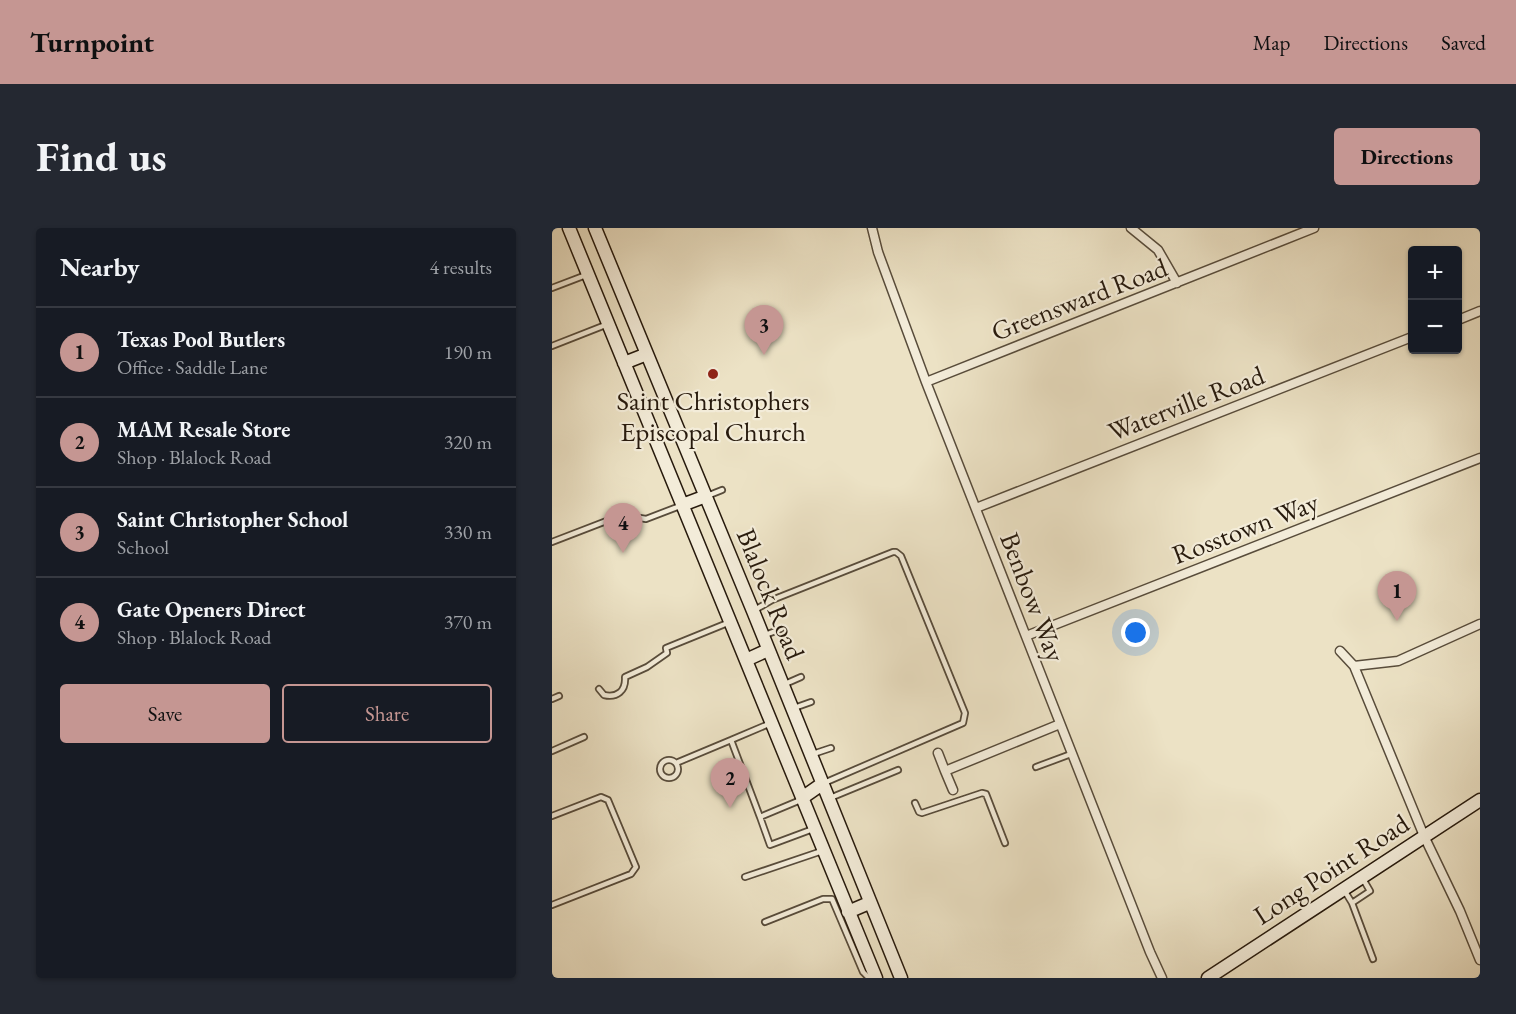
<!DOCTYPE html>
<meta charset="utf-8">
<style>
body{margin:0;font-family:"EB Garamond",serif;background:#242831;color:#f1f3f6}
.controls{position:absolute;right:18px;top:18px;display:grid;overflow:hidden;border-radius:6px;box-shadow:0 2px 4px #0004}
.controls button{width:54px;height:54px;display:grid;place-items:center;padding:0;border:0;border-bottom:2px solid #363941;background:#171b24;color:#f1f3f6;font:30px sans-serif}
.you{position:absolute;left:584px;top:405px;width:21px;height:21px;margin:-15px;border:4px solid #fff;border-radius:50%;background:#1a73e8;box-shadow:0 0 0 9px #1a73e833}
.badge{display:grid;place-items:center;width:39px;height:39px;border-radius:50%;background:#c59692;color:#111;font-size:20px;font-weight:700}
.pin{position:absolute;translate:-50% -50px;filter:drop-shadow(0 2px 3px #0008)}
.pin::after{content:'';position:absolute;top:32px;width:21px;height:18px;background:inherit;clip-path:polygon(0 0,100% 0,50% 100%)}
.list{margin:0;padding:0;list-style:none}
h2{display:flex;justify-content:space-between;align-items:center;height:78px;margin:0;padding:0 24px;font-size:26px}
h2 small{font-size:20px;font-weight:400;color:#9ea1a6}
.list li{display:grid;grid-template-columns:39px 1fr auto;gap:18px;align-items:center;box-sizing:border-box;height:90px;padding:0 24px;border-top:2px solid #363941}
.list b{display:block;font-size:22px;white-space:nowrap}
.list p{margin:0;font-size:20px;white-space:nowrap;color:#9ea1a6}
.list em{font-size:20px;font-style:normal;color:#9ea1a6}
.actions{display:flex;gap:12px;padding:18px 24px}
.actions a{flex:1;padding:14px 0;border:2px solid #c59692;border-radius:6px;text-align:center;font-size:21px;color:#c59692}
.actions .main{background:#c59692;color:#111}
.map{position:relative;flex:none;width:928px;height:750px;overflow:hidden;border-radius:6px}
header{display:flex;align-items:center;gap:36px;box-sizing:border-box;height:84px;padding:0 30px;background:#c59692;color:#111}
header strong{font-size:28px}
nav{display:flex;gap:33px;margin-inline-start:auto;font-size:21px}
.intro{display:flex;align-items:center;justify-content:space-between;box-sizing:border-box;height:144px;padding:0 36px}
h1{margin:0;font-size:42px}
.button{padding:15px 27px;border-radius:6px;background:#c59692;color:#111;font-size:21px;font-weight:700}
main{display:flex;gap:36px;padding:0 36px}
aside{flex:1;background:#171b24;border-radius:6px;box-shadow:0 2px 4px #0004}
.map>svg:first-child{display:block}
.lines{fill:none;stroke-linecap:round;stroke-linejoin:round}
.lane-casing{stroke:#584c3b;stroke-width:8}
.street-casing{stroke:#584c3b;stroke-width:11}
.secondary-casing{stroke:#271a0d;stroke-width:15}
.lane{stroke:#f3ecd9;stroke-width:4.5}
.street{stroke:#f3ecd9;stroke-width:8}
.secondary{stroke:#f3ecd9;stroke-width:12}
.poi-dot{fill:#8f2418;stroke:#f3ecd9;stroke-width:2}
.labels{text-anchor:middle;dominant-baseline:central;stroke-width:4.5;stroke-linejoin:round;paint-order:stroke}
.street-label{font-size:27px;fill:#271a0d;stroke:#f3ecd9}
.poi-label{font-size:27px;fill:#271a0d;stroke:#f3ecd9}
</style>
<header>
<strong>Turnpoint</strong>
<nav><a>Map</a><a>Directions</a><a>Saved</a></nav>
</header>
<div class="intro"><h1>Find us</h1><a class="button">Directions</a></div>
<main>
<aside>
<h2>Nearby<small>4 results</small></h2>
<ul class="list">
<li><span class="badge">1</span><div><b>Texas Pool Butlers</b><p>Office · Saddle Lane</p></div><em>190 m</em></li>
<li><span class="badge">2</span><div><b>MAM Resale Store</b><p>Shop · Blalock Road</p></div><em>320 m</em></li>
<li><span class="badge">3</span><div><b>Saint Christopher School</b><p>School</p></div><em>330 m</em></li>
<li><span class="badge">4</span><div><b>Gate Openers Direct</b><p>Shop · Blalock Road</p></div><em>370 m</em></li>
</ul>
<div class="actions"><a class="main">Save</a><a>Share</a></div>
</aside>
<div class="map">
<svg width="928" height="750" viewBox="0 0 928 750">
<rect width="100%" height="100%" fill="#ece2c5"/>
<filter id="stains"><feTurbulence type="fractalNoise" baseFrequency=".00333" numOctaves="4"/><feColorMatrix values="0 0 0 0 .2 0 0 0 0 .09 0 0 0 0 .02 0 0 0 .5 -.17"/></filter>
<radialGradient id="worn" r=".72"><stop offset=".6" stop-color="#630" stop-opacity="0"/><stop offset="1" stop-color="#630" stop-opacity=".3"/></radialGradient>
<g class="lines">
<defs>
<path id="lane" d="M0 60 34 47
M0 118 56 96
M155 268 170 262
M0 314 70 287 94 291 128 278
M201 383 220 372 341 324H344L349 328 413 485 411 495 272 555
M213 407 229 401
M233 456 249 449
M47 461 52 467C65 470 74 463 73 449L95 439 115 425 114 420 178 394
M0 471 7 468
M242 480 259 474
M219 495 179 512 208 589 251 571
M0 523 32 509
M261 526 279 520
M108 541a9 9 0 1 1 18 0a9 9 0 1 1-18 0Z
M124 535 179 512
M484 539 519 526
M278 570 346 542
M363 575 367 584 370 585 430 565 434 566 453 615
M0 588 49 569 56 572 84 639 79 646 0 677
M208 589 218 617 261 601
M193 649 270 623
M792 662 800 675 818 663 811 651
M800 675 821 731
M213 694 271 671H280L311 744 317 750 323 749"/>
<path id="street" d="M320 0 326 24 374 154 598 724 610 750
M579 0 606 22 625 55
M906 92 928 83
M374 154 762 0
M424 280 860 109
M474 408 928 230
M788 423 802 438 846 433 928 396
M802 438 872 608 908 683 928 732
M386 525 393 543 508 496
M393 543 401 562"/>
<path id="secondary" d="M17 0 324 750
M43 0 201 383 349 750
M72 135 95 126
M130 277 154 268
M194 432 216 422
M250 570 270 556
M296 684 317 675
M656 750 928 572"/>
</defs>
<use href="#lane" class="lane-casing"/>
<use href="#street" class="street-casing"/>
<use href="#secondary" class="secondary-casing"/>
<use href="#lane" class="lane"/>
<use href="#street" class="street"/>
<use href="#secondary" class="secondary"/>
</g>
<circle class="poi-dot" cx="161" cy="146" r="6"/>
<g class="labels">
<g class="street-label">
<text transform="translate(527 71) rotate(-21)">Greensward Road</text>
<text transform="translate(634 175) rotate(-21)">Waterville Road</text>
<text transform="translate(693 300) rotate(-21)">Rosstown Way</text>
<text transform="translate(219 366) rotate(68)">Blalock Road</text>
<text transform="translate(481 369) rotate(69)">Benbow Way</text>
<text transform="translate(779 641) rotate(-33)">Long Point Road</text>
</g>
<g class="poi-label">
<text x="161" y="172">Saint Christophers<tspan x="161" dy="31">Episcopal Church</tspan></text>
</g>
</g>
<rect width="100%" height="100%" filter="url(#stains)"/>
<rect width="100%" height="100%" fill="url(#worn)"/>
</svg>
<div class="controls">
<button>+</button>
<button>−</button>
</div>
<div class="you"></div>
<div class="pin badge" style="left:845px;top:393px">1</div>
<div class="pin badge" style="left:178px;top:580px">2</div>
<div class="pin badge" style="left:212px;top:127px">3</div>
<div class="pin badge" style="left:71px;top:325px">4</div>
</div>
</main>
